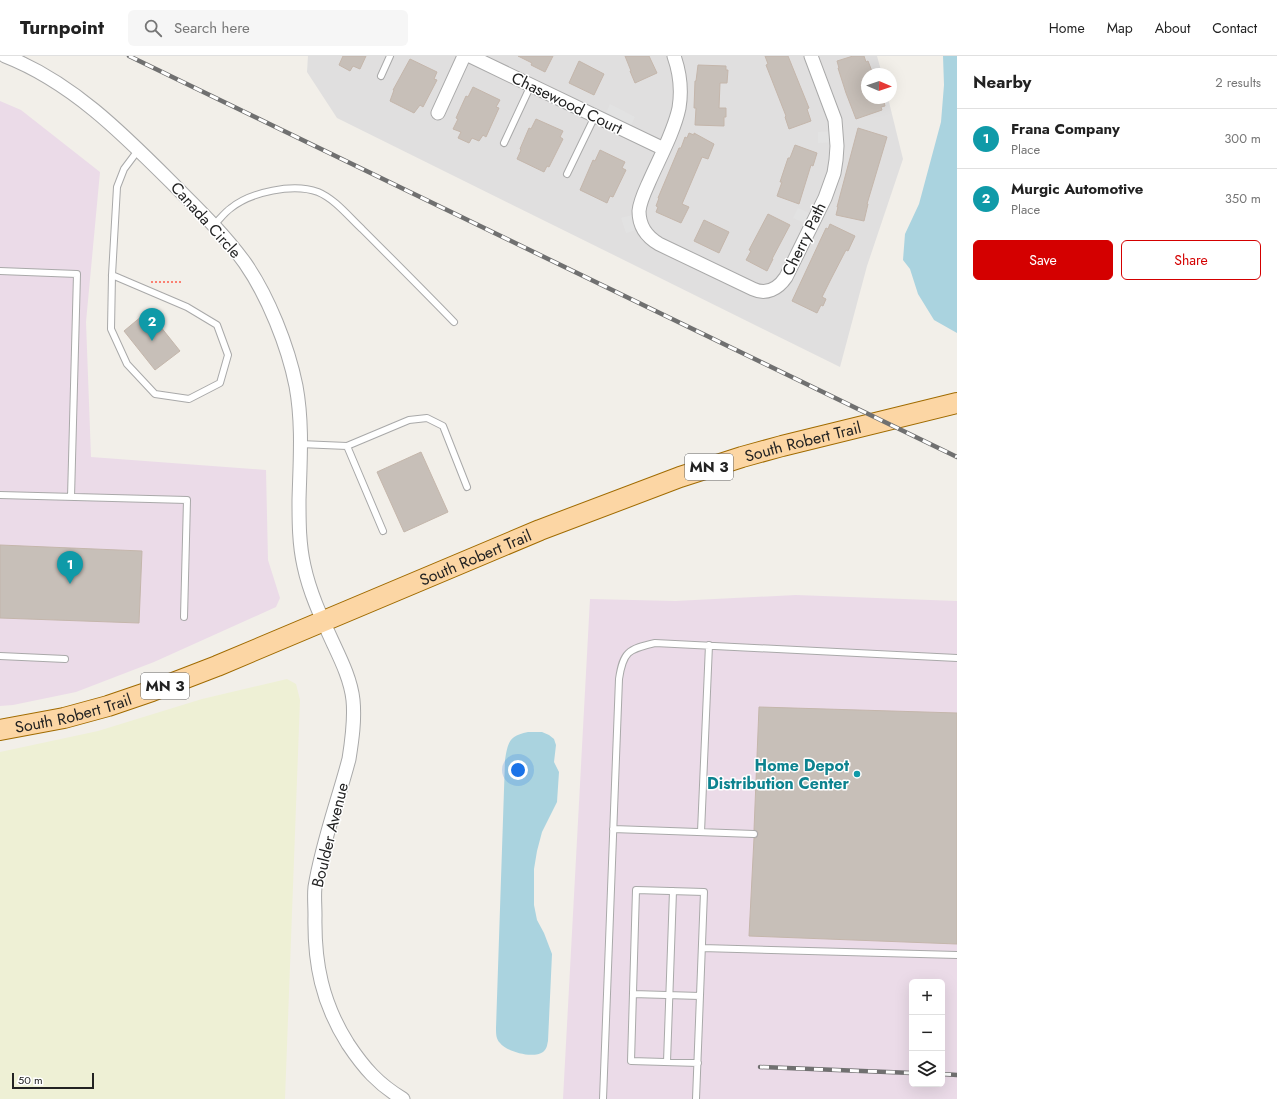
<!DOCTYPE html>
<meta charset="utf-8">
<style>
body{margin:0;font-family:Jost,sans-serif;background:#f6f6f6;color:#222}
.controls{position:absolute;right:12px;bottom:12px;display:grid;overflow:hidden;border-radius:6px;box-shadow:0 4px 16px #0002}
.controls button{width:36px;height:36px;display:grid;place-items:center;padding:0;border:0;border-bottom:1px solid #e0e0e0;background:#fff;color:#222;font:20px sans-serif}
.compass{position:absolute;left:861px;top:12px;width:36px;height:36px;border-radius:50%;background:#fff;box-shadow:0 4px 16px #0002;rotate:92deg}
.scale{position:absolute;left:12px;bottom:10px;width:82px;box-sizing:border-box;padding-left:4px;border:2px solid #222;border-top:0;font-size:11px;line-height:14px;white-space:nowrap;color:#222;-webkit-text-stroke:3px #fff;paint-order:stroke}
.you{position:absolute;left:518px;top:714px;width:14px;height:14px;margin:-10px;border:3px solid #fff;border-radius:50%;background:#1a73e8;box-shadow:0 0 0 6px #1a73e833}
.badge{display:grid;place-items:center;width:26px;height:26px;border-radius:50%;background:#d40000;color:#fff;font-size:13px;font-weight:700}
.pin{position:absolute;translate:-50% -33px;filter:drop-shadow(0 1px 2px #0008)}
.pin::after{content:'';position:absolute;top:21px;width:14px;height:12px;background:inherit;clip-path:polygon(0 0,100% 0,50% 100%)}
.list{margin:0;padding:0;list-style:none}
h2{display:flex;justify-content:space-between;align-items:center;height:52px;margin:0;padding:0 16px;font-size:17px}
h2 small{font-size:13px;font-weight:400;color:#767676}
.list li{display:grid;grid-template-columns:26px 1fr auto;gap:12px;align-items:center;box-sizing:border-box;height:60px;padding:0 16px;border-top:1px solid #e0e0e0}
.list b{display:block;font-size:15px;white-space:nowrap}
.list p{margin:0;font-size:13px;white-space:nowrap;color:#767676}
.list em{font-size:13px;font-style:normal;color:#767676}
.actions{display:flex;gap:8px;padding:12px 16px}
.actions a{flex:1;padding:9px 0;border:1px solid #d40000;border-radius:6px;text-align:center;font-size:14px;color:#d40000}
.actions .main{background:#d40000;color:#fff}
.icon{flex:none;width:22px;height:22px;fill:none;stroke:currentColor;stroke-width:2;stroke-linecap:round;stroke-linejoin:round}
.map{position:relative;flex:none;width:957px;height:1043px;overflow:hidden}
header{display:flex;align-items:center;gap:24px;box-sizing:border-box;height:56px;padding:0 20px;background:#fff;border-bottom:1px solid #e0e0e0}
header strong{font-size:19px}
nav{display:flex;gap:22px;margin-inline-start:auto;font-size:14px}
.search{width:280px;height:36px;background:#f6f6f6;display:flex;align-items:center;gap:10px;box-sizing:border-box;padding:0 14px;border-radius:6px;color:#767676;font-size:15px}
main{display:flex}
aside{flex:1;background:#fff}
.map>svg:first-child{display:block}
.residential{fill:#e0dfdf}
.industrial{fill:#ebdbe8;fill-rule:evenodd}
.farmland{fill:#eef0d5}
.parking{fill:#e2e2e2}
.water{fill:#aad3df}
.building{fill:#c7bfb8;stroke:#c4b6ab}
.lines{fill:none;stroke-linecap:round;stroke-linejoin:round}
.lane-casing{stroke:#a9a9a9;stroke-width:8}
.street-casing{stroke:#a9a9a9;stroke-width:15}
.primary-casing{stroke:#a06b00;stroke-width:22}
.path{stroke:#fa8072;stroke-width:2;stroke-dasharray:2 2;stroke-linecap:butt}
.lane{stroke:#fff;stroke-width:6}
.street{stroke:#fff;stroke-width:13}
.primary{stroke:#fcd6a4;stroke-width:20}
.rail-casing{stroke:#707070;stroke-width:4.5}
.rail{stroke:#fff;stroke-width:3;stroke-dasharray:9;stroke-linecap:butt}
.culture-dot{fill:#0f9aa8;stroke:#fff;stroke-width:1.5}
.labels{text-anchor:middle;dominant-baseline:central;stroke-width:3;stroke-linejoin:round;paint-order:stroke}
.shield{fill:#fff;stroke:#646464;stroke-width:1}
.shield-label{font-size:15px;font-weight:bold;fill:#222}
.street-label{font-size:16px;fill:#222;stroke:#fff}
.culture-label{font-size:16px;font-weight:bold;fill:#0d838f;stroke:#fff;text-anchor:end}
</style>
<header>
<strong>Turnpoint</strong>
<div class="search"><svg class="icon" aria-label="search" viewBox="0 0 24 24"><circle cx="10" cy="10" r="6"/><path d="M15 15l6 6"/></svg>Search here</div>
<nav><a>Home</a><a>Map</a><a>About</a><a>Contact</a></nav>
</header>
<main>
<div class="map">
<svg width="957" height="1043" viewBox="0 0 957 1043">
<rect width="100%" height="100%" fill="#f2efe9"/>
<path class="residential" d="M308 0H877L882 18H867V42H888L903 103 867 210 840 311 337 62 307 16Z"/>
<path class="industrial" d="M0 45 21 54 100 116 86 266 91 401 266 414 268 504 280 542 276 551 154 606 76 636 13 649 0 650Z
M796 539 957 545V1043H563L590 543 675 545ZM912 926H942V1028H912Z"/>
<path class="farmland" d="M287 623 296 628 300 644 285 1043H0V696L98 675 202 643Z"/>
<path class="parking" d="M610 48 635 61 628 76 603 64Z
M836 75 837 86 818 87V76Z
M798 152 816 160 811 170 793 162Z
M640 157 643 172 626 177 621 162Z"/>
<path class="water" d="M943 0H957V277L934 264 918 238 910 213 903 204 905 178 919 148 941 66 944 29Z
M528 676H542L549 679 554 683 556 689 554 706 559 716 557 746 542 776 537 795 534 813V849L537 864 544 877 552 898 548 985C547 989 547 993 543 996 533 1003 507 996 500 987 496 983 496 978 496 972L505 704C508 686 509 680 528 676Z"/>
<path class="building" d="M343 0H366L360 13 353 10 350 15 339 9Z
M518 0H553L545 16 531 9 532 7Z
M625 0H649L657 17 635 27 630 15H631Z
M765 0H788L809 52 807 53 811 65 789 73 785 61 786 60 766 9 768 8Z
M853 0H864L866 6 868 5 873 18H867V42H883L885 50 881 51 882 54 856 63 846 37 838 12H839L837 5Z
M410 3 437 16 434 23 437 24 423 51 420 49 414 57 390 45 394 34H393Z
M579 5 604 18 594 39 569 27Z
M698 9 726 10V14H728L727 27H720L719 52H726V61H724V70L695 69 696 52H694L695 25H696Z
M473 31 500 44 496 51 499 52 486 81 483 79 479 85 472 82 469 87 458 82 461 76 453 73 458 63 456 62 466 40 468 41Z
M536 63 563 75 560 81 563 83 549 111 547 110 544 116 517 103 521 94 520 93 529 72 531 73Z
M858 72 887 81 867 148H868L864 165 836 159 838 151H837Z
M689 77 694 79V77L714 88 708 103 702 101 682 148 689 151 681 167 656 156 658 151 656 150 659 142H658L679 92H681L685 81 687 82Z
M795 89 817 97 813 110 811 109 799 148 777 140 782 126H780L788 102H790Z
M600 94 625 106 622 112 626 114 613 141 610 140 607 147 580 134 593 104 595 105Z
M768 158 790 169 772 203H773L767 215 746 204 751 195 749 194Z
M704 164 729 176 719 197 694 185Z
M830 168 855 180 848 195 846 194 831 223 822 241 826 243 823 250 821 249 817 257 792 245 826 172 828 173Z
M148 255 180 295 155 314 124 275Z
M421 396 448 456 404 476 377 416Z
M0 489 142 495 139 567 0 562Z
M759 651 957 657V888L749 880 754 782H756L758 779V776L754 774Z"/>
<g class="lines">
<defs>
<path id="lane" d="M381 20 390 0
M504 87 531 29
M567 118 595 60
M214 169C219 164 225 156 231 152 251 136 293 127 318 136 335 143 349 161 362 173 393 204 424 235 454 266
M0 215 77 218 71 441
M112 219 187 251 217 269 228 299 220 327 189 343 155 338 127 308 111 273 112 219 117 131 124 113 139 93
M300 388 347 390 409 364 427 362 443 370 467 431
M347 390 383 475
M0 439 187 444 184 561
M0 600 65 603
M613 773 754 778
M701 776 709 589
M702 892 957 899
M633 938 700 940
M667 1006 673 835
M603 1043 619 623C623 596 628 593 655 587L957 602
M696 1043 704 836 636 834 631 1005 698 1007"/>
<path id="street" d="M5 0C72 26 124 79 174 129 199 154 224 178 245 207 268 240 288 290 296 330 303 368 300 406 299 444 299 466 299 488 304 510 310 538 322 563 334 589 342 606 351 625 353 644 355 664 352 684 349 703 338 745 322 787 315 831 314 840 315 850 315 859 314 907 322 947 348 988 364 1012 378 1028 403 1043
M470 0 664 93
M674 0C680 17 682 34 679 52 674 76 659 103 649 126 645 135 640 145 639 155 639 170 647 181 659 188L753 233C766 239 778 233 786 221L825 142 834 117 836 104 837 90 835 64 811 0
M438 57 464 0"/>
<g id="primary">
<path id="s1" d="M0 674 64 662 108 650 152 635 217 610 540 474 680 421 742 401 782 390 957 347"/>
</g>
</defs>
<use href="#lane" class="lane-casing"/>
<use href="#street" class="street-casing"/>
<use href="#primary" class="primary-casing"/>
<path class="path" d="M151 226H182"/>
<use href="#lane" class="lane"/>
<use href="#street" class="street"/>
<use href="#primary" class="primary"/>
<defs>
<path id="rail" d="M129 0 957 401
M760 1011 912 1017
M942 1018 957 1019"/>
</defs>
<use href="#rail" class="rail-casing"/>
<use href="#rail" class="rail"/>
</g>
<circle class="culture-dot" cx="857" cy="718" r="4"/>
<g class="labels">
<g class="shield">
<rect x="685" y="398" width="48" height="26" rx="3"/>
<rect x="141" y="617" width="48" height="26" rx="3"/>
</g>
<g class="shield-label">
<text x="709" y="411">MN 3</text>
<text x="165" y="630">MN 3</text>
</g>
<g class="street-label">
<text transform="translate(567 47) rotate(26)">Chasewood Court</text>
<text transform="translate(206 164) rotate(48)">Canada Circle</text>
<text transform="translate(804 183) rotate(-64)">Cherry Path</text>
<text stroke="none"><textPath href="#s1" startOffset="855">South Robert Trail</textPath></text>
<text stroke="none"><textPath href="#s1" startOffset="507">South Robert Trail</textPath></text>
<text stroke="none"><textPath href="#s1" startOffset="75">South Robert Trail</textPath></text>
<text transform="translate(330 779) rotate(-76)">Boulder Avenue</text>
</g>
<g class="culture-label">
<text x="849" y="709">Home Depot<tspan x="849" dy="18">Distribution Center</tspan></text>
</g>
</g>
</svg>
<div class="controls">
<button>+</button>
<button>−</button>
<button><svg class="icon" aria-label="layers" viewBox="0 0 24 24"><path d="M12 4l9 5-9 5-9-5zM3 14l9 5 9-5"/></svg></button>
</div>
<svg class="compass" viewBox="-18 -18 36 36"><path d="M0-13l5 13h-10z" fill="#e53935"/><path d="M0 13l5-13h-10z" fill="#767676"/></svg>
<div class="scale">50 m</div>
<div class="you"></div>
<div class="pin badge" style="left:70px;top:528px;background:#0f9aa8">1</div>
<div class="pin badge" style="left:152px;top:285px;background:#0f9aa8">2</div>
</div>
<aside>
<h2>Nearby<small>2 results</small></h2>
<ul class="list">
<li><span class="badge" style="background:#0f9aa8">1</span><div><b>Frana Company</b><p>Place</p></div><em>300 m</em></li>
<li><span class="badge" style="background:#0f9aa8">2</span><div><b>Murgic Automotive</b><p>Place</p></div><em>350 m</em></li>
</ul>
<div class="actions"><a class="main">Save</a><a>Share</a></div>
</aside>
</main>
